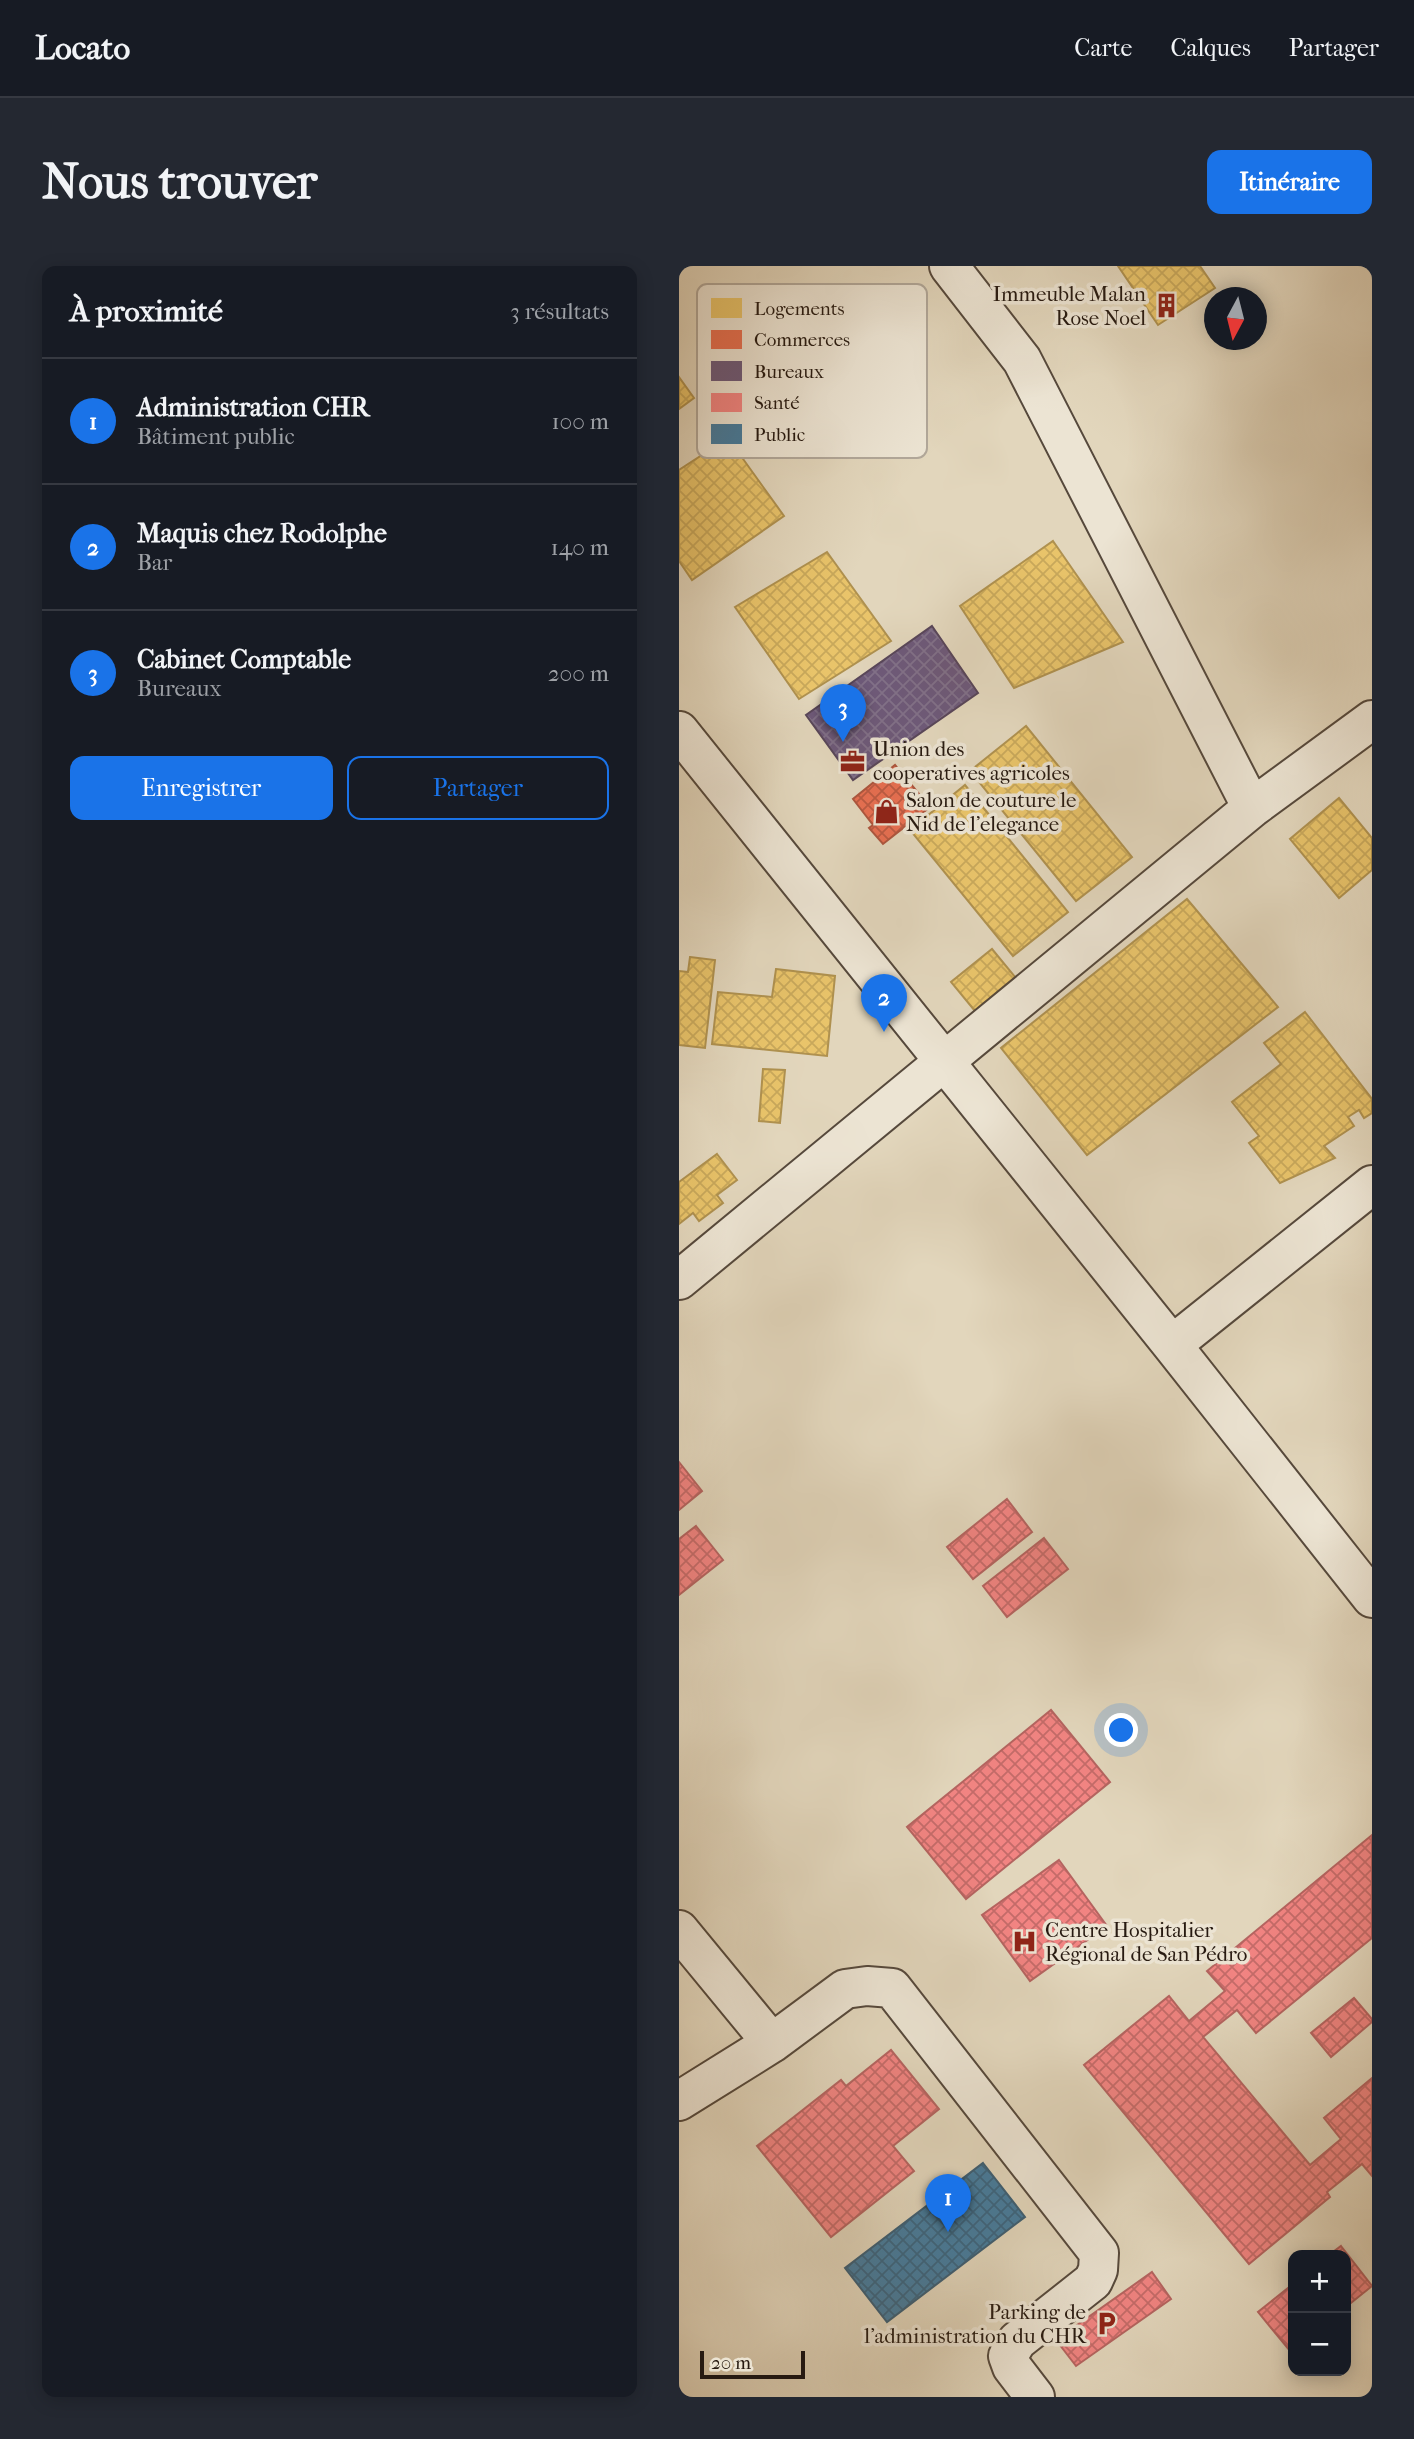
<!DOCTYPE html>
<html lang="fr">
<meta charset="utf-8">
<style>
body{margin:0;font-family:"IM FELL French Canon",serif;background:#242831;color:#f1f3f6}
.controls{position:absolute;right:21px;bottom:21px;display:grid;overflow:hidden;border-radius:14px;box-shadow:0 4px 18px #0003}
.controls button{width:63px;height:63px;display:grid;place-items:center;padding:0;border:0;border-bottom:2px solid #363941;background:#171b24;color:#f1f3f6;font:35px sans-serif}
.compass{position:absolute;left:525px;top:21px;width:63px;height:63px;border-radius:50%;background:#171b24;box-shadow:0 4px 18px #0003;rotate:187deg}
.scale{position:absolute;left:21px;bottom:18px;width:105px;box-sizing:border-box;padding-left:7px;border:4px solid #271a11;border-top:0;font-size:19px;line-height:24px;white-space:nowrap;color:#271a11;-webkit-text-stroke:5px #ece4d3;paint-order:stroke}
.you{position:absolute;left:443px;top:1465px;width:24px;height:24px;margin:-18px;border:5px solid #fff;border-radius:50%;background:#1a73e8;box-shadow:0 0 0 10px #1a73e833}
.badge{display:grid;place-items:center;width:46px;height:46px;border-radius:50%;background:#1a73e8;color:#fff;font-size:23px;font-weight:700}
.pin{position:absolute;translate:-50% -58px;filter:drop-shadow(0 2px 4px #0008)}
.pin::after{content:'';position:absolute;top:37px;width:24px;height:21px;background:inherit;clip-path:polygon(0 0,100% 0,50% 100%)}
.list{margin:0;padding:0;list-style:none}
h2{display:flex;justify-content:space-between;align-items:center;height:91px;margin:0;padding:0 28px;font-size:30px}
h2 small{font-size:23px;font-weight:400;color:#9ea1a6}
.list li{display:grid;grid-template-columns:46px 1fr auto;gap:21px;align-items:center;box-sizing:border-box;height:126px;padding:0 28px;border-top:2px solid #363941}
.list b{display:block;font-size:26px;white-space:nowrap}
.list p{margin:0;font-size:23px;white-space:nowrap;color:#9ea1a6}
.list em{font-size:23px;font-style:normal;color:#9ea1a6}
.actions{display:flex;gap:14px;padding:21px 28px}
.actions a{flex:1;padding:16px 0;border:2px solid #1a73e8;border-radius:14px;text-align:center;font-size:24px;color:#1a73e8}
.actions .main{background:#1a73e8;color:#fff}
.map{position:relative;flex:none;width:693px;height:2131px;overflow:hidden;border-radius:14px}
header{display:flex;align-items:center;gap:42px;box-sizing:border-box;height:98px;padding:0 35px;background:#171b24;border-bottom:2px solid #363941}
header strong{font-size:33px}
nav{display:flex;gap:38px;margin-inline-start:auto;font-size:24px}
.intro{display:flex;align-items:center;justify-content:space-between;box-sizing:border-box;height:168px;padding:0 42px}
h1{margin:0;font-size:49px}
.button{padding:18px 32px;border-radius:14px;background:#1a73e8;color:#fff;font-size:24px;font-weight:700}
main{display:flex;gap:42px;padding:0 42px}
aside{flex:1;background:#171b24;border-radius:14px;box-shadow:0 4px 18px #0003}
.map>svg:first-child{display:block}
.homes{fill:url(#homes-cross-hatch);stroke:#af914f;stroke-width:2}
.shops{fill:url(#shops-cross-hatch);stroke:#ad563e;stroke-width:2}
.offices{fill:url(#offices-cross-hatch);stroke:#58465a;stroke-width:2}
.health{fill:url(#health-cross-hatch);stroke:#b56460;stroke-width:2}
.public{fill:url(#public-cross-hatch);stroke:#3c5e73;stroke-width:2}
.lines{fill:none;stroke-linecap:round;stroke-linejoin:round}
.minor-casing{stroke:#56493c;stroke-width:42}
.minor{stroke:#ece4d3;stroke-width:38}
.labels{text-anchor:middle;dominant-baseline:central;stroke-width:7;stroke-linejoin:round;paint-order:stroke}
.poi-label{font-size:21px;fill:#271a11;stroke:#ece4d3;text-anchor:start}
.key{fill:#ece4d3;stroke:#b1a799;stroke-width:2}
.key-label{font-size:19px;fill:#271a11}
</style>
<header>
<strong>Locato</strong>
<nav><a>Carte</a><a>Calques</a><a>Partager</a></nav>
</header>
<div class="intro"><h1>Nous trouver</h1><a class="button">Itinéraire</a></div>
<main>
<aside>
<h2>À proximité<small>3 résultats</small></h2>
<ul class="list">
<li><span class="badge">1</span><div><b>Administration CHR</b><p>Bâtiment public</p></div><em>100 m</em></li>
<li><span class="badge">2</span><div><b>Maquis chez Rodolphe</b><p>Bar</p></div><em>140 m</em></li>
<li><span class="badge">3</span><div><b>Cabinet Comptable</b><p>Bureaux</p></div><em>200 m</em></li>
</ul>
<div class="actions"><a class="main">Enregistrer</a><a>Partager</a></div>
</aside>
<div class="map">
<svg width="693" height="2131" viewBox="0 0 693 2131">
<defs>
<pattern id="homes-cross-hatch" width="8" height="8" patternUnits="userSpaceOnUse" patternTransform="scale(1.75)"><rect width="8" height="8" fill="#e9c46a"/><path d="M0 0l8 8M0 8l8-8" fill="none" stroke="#c8a85b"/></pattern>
<pattern id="shops-cross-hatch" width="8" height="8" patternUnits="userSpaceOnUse" patternTransform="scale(1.75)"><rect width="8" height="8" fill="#e76f51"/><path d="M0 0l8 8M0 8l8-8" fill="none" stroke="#bb5a42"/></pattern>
<pattern id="offices-cross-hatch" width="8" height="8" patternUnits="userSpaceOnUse" patternTransform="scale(1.75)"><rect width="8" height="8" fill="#6d597a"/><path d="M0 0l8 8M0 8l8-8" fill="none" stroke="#81718a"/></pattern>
<pattern id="health-cross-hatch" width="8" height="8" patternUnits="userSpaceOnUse" patternTransform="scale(1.75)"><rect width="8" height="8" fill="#f28482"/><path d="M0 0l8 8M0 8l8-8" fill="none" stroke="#c46b69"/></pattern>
<pattern id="public-cross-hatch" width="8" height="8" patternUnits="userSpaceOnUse" patternTransform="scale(1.75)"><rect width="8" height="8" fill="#457b9d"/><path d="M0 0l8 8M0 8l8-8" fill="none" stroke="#3a647f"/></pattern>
</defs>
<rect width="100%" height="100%" fill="#e2d6bc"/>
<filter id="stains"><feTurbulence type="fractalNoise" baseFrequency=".00286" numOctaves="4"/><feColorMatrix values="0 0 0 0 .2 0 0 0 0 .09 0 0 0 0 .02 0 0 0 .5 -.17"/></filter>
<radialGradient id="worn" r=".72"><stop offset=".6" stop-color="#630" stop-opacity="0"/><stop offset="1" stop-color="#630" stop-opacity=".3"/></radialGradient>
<path class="homes" d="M439 0H521L536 22 479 59Z
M0 111 15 132 0 143Z
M49 172 105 250 13 314 0 295V204Z
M374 275 444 376 335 422 281 340Z
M148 286 212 375 120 433 56 341Z
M347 460 453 591 397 635 291 505Z
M286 519 389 646 334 690 231 564Z
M660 532 693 572V604L660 632 611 573Z
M508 633 599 741 408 889 322 782Z
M313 683 337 712 296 745 272 716Z
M11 691 36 694 26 782 0 779V705L9 706Z
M97 703 156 710 148 790 33 778 39 726 93 731Z
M626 746 693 833V847L685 852 680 844 669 851 675 860 645 880 656 892 601 917 570 877 580 870 553 836 602 798 585 777Z
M84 803 106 804 101 857 80 855Z
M38 888 58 914 38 929 44 937 20 955 14 947 0 958V916Z"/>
<path class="shops" d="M216 499 251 541 204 578 190 562 194 559 174 533Z"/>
<path class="offices" d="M253 360 299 427 174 514 127 449Z"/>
<path class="health" d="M0 1196 23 1225 0 1244Z
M328 1233 353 1266 294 1313 268 1281Z
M17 1260 44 1294 0 1329V1273Z
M365 1272 389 1303 328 1351 304 1320Z
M372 1444 431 1516 287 1633 228 1561Z
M693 1569V1672L577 1767 558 1744 524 1771 631 1899 662 1873 645 1852 693 1812V1910L683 1898 648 1926 651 1931 570 1998 405 1799 490 1730 510 1755 546 1725 528 1705Z
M380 1594 428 1660 351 1715 303 1649Z
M675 1732 693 1753V1756L652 1791 632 1767Z
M212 1784 260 1843 214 1880 235 1905 152 1971 78 1880 162 1814 167 1820Z
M662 1980 693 2020 667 2041V1989H650Z
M473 2006 492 2033 397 2100 377 2074Z
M614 2018V2083L611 2085 579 2046Z"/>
<path class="public" d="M304 1897 346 1951 208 2056 166 2002Z"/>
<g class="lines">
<defs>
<path id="minor" d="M270 0 343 94 573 542
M0 465 493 1079 693 1332
M0 1014 573 542 693 454
M493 1079 693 919
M0 1664 93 1777
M0 1835 93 1777 166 1723 188 1720 213 1722 420 1987 419 2004 414 2015 338 2075 329 2090 333 2101 356 2131"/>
</defs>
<use href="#minor" class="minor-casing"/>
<use href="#minor" class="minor"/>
</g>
<defs>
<symbol id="building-bare" viewBox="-9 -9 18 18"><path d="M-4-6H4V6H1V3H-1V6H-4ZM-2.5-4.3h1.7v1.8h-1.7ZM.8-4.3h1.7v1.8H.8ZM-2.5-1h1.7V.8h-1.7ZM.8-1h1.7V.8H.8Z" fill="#8f2418" stroke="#ece4d3" stroke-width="2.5" paint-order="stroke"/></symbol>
<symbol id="office-bare" viewBox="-9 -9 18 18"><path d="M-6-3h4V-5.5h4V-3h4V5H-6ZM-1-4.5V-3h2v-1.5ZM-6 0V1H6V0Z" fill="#8f2418" stroke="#ece4d3" stroke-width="2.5" paint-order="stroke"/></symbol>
<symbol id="shop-bare" viewBox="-9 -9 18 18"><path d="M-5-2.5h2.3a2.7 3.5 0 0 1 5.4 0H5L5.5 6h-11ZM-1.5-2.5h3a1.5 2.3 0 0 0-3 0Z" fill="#8f2418" stroke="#ece4d3" stroke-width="2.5" paint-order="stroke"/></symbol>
<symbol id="hospital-bare" viewBox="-9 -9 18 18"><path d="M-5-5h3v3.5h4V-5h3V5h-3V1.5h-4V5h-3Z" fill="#8f2418" stroke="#ece4d3" stroke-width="2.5" paint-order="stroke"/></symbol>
<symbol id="parking-bare" viewBox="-9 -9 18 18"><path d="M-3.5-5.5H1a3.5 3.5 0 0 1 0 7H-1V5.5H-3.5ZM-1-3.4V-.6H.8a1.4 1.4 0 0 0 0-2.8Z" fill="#8f2418" stroke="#ece4d3" stroke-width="2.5" paint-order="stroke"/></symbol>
</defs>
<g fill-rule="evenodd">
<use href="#building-bare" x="470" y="22" width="35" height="35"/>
<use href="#office-bare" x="156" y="478" width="35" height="35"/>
<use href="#shop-bare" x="190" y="528" width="35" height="35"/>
<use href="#hospital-bare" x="328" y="1658" width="35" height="35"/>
<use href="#parking-bare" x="410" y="2040" width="35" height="35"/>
</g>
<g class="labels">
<g class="poi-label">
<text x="467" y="28" text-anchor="end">Immeuble Malan<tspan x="467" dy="24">Rose Noel</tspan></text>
<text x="194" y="483">Union des<tspan x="194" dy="24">cooperatives agricoles</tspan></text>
<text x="227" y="534">Salon de couture le<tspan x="227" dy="24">Nid de l'elegance</tspan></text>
<text x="366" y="1664">Centre Hospitalier<tspan x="366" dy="24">Régional de San Pédro</tspan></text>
<text x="407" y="2046" text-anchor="end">Parking de<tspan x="407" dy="24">l'administration du CHR</tspan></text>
</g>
</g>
<rect x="18" y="18" width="230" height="174" rx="10" class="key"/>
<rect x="32" y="32" width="31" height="20" fill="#e9c46a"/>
<rect x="32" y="64" width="31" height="19" fill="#e76f51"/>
<rect x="32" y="95" width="31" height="20" fill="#6d597a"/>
<rect x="32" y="127" width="31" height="19" fill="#f28482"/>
<rect x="32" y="158" width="31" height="20" fill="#457b9d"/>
<g class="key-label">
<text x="75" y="49">Logements</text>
<text x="75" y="80">Commerces</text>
<text x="75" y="112">Bureaux</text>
<text x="75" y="143">Santé</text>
<text x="75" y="175">Public</text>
</g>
<rect width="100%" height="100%" filter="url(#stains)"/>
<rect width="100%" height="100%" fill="url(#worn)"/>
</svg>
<div class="controls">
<button>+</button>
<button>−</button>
</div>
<svg class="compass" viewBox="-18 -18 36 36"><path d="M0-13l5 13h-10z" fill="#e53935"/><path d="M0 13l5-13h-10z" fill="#9ea1a6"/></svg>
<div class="scale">20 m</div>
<div class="you"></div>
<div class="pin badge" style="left:269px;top:1966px">1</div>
<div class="pin badge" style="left:205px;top:766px">2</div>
<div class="pin badge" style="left:164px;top:476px">3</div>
</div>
</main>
